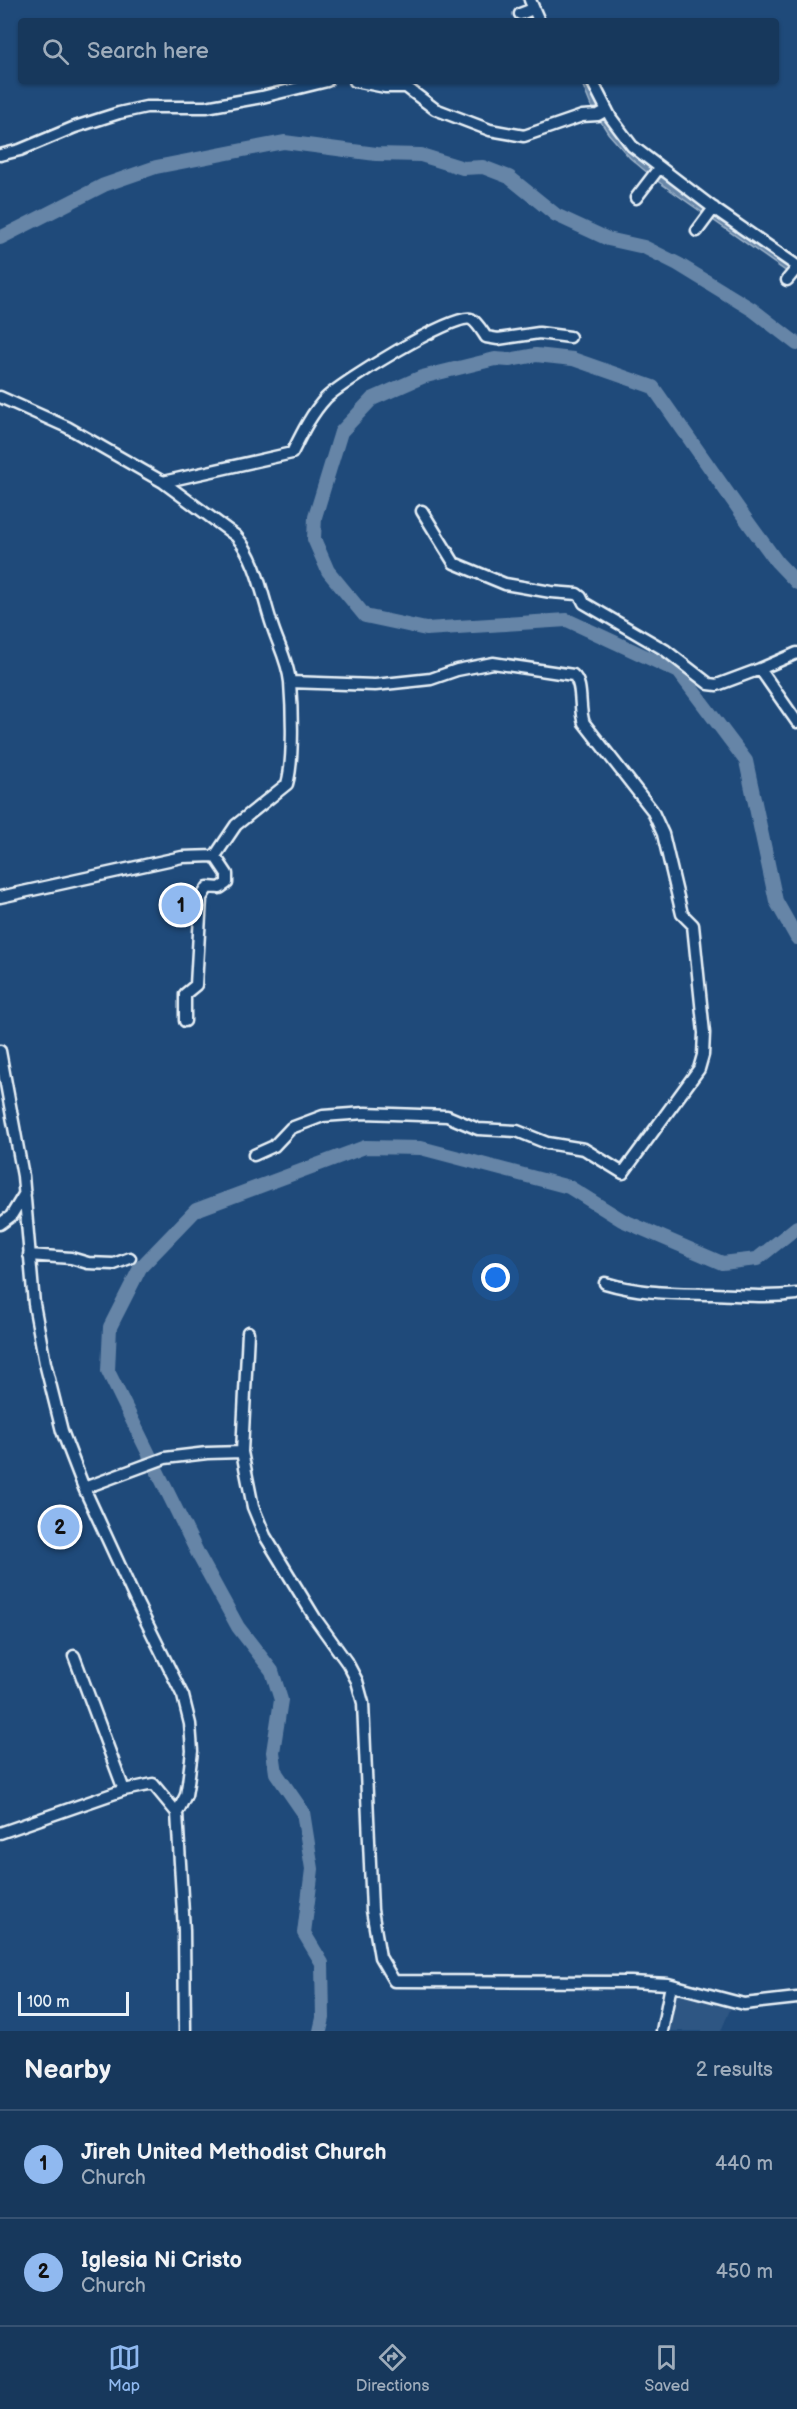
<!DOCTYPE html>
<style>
body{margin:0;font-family:"Balsamiq Sans",sans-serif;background:#244365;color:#f1f3f6}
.scale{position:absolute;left:18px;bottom:15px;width:111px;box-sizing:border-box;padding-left:6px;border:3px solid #e8f1f8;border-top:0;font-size:16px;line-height:21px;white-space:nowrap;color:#e8f1f8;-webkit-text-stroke:4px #1f4a7a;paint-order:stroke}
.you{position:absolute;left:496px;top:1278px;width:21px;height:21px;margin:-15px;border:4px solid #fff;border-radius:50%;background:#1a73e8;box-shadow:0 0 0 9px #1a73e833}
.badge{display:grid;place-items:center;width:39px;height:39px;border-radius:50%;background:#90b9f0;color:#111;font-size:20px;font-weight:700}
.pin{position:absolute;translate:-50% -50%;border:3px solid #fff;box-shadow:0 2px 6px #0006}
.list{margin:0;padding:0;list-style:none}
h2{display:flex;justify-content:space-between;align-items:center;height:78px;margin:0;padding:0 24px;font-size:26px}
h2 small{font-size:20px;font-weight:400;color:#9eacbb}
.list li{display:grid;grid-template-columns:39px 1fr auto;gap:18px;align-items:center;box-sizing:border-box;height:108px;padding:0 24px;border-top:2px solid #365272}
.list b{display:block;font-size:22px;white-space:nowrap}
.list p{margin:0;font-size:20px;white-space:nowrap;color:#9eacbb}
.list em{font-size:20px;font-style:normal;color:#9eacbb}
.icon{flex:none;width:33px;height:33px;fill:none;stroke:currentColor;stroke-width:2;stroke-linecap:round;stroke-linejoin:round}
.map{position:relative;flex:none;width:797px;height:2031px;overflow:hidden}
.search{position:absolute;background:#17385c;box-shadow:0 2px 4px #0004;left:18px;right:18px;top:18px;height:66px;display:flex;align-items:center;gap:15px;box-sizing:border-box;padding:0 21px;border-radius:6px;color:#9eacbb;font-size:22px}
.sheet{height:294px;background:#17385c}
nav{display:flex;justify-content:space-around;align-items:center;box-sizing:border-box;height:84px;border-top:2px solid #365272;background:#17385c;font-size:16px;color:#9eacbb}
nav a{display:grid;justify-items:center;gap:3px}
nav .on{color:#90b9f0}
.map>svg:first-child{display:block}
.built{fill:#2e5683}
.water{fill:#6685a7;stroke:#9ab0c7;stroke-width:1.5}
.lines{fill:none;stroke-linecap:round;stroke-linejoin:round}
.river{stroke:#6685a7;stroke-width:14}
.minor-casing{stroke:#e8f1f8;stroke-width:15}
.minor{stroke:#1f4a7a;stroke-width:10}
</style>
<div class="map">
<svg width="797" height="2031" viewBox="0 0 797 2031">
<rect width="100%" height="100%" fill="#1f4a7a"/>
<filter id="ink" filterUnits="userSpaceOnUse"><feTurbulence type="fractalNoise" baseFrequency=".0167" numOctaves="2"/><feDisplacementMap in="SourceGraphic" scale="12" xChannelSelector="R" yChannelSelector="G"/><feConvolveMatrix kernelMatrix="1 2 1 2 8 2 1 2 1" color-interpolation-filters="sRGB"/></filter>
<g filter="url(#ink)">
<path class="built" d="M675 1985 732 2005 721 2031H666Z"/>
<path class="water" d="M581 81H589L615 128 797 269V279L656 180 630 158 608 133 591 106Z"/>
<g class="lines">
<path class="river" d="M0 238 104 185 156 167 284 142 376 154 421 155 463 168 483 167 509 177 556 215 608 239 644 247 678 264 753 310 797 344
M797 583 777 562 750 525 653 387 573 359 536 355 509 360 495 359 422 377 372 399 341 432 315 517 314 539 328 571 365 616 426 629 567 620 679 672 746 761 776 901 797 938
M320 2031 323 2018 322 1963 304 1933 312 1869 303 1812 276 1773 273 1752 281 1700 272 1671 238 1627 199 1556 108 1371 110 1327 140 1268 196 1210 365 1147 421 1148 569 1187 622 1220 722 1263 757 1259 797 1227"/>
<defs>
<path id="minor" d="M530 0 539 21
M520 14 533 9
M355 81 385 87H406L435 109 490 130 524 136 582 116 598 115 607 110
M592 81 611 118 632 146 716 210 797 266
M0 155 20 150 75 127 119 113 146 107H206L262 97 327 81
M636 198 659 168
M697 231 714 208
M787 280 797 268
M0 397 67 427 163 482 236 536C257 560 262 595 272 625 278 644 288 662 290 682 292 708 294 760 287 784L236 825 215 856 227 874V883L220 888 208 887 201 898 196 985 185 994V1021
M163 482 292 453C302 433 311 414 326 398 341 383 453 313 471 319 477 322 482 331 486 337L498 339 539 333 570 337
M422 511 454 563 505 584 551 592 577 594 581 597 584 603 665 650 709 684 717 685 760 669
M797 653 760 669 797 722
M0 897 182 857 215 856
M0 1051 23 1176 34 1304 45 1363 62 1431 84 1488 136 1601 183 1696 190 1724 192 1751 188 1783 186 1795 177 1813 184 1930 185 2031
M254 1155 274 1146 291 1128 323 1116 365 1113 447 1116 478 1129 517 1131 547 1143 584 1149 623 1173 699 1069 703 1055 704 1033 693 925 682 914 663 834 652 810 584 723C578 708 584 684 573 675L493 663 457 670 431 679 375 685 290 682
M0 1224 11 1216 25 1193
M29 1255 71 1258 88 1263 114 1264 130 1258
M605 1283C641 1294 676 1293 714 1294 744 1295 766 1298 797 1294
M248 1332 242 1452 253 1507 265 1536 315 1618 348 1664 357 1681 363 1703 372 1910 380 1957 394 1981 631 1982 668 1984 744 2004 797 1998
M84 1488 165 1458 207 1453 242 1452
M74 1656 124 1790
M0 1833 124 1790 153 1784 177 1813
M662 2031 671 1985"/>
</defs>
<use href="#minor" class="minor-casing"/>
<use href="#minor" class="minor"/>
</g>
</g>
</svg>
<div class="scale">100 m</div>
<div class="you"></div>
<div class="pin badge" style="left:181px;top:905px">1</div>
<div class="pin badge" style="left:60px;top:1527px">2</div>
<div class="search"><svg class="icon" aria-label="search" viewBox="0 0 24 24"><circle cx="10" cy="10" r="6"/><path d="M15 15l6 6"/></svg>Search here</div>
</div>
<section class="sheet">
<h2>Nearby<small>2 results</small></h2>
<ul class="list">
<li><span class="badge">1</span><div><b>Jireh United Methodist Church</b><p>Church</p></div><em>440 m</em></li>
<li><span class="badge">2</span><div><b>Iglesia Ni Cristo</b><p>Church</p></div><em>450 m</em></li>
</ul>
</section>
<nav>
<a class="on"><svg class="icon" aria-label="map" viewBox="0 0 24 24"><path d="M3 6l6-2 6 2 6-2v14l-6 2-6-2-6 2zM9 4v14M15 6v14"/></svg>Map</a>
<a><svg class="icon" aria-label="directions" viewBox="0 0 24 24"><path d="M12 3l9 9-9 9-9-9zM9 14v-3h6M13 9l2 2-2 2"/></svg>Directions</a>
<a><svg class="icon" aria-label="saved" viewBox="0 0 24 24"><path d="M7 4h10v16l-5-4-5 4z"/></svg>Saved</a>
</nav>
